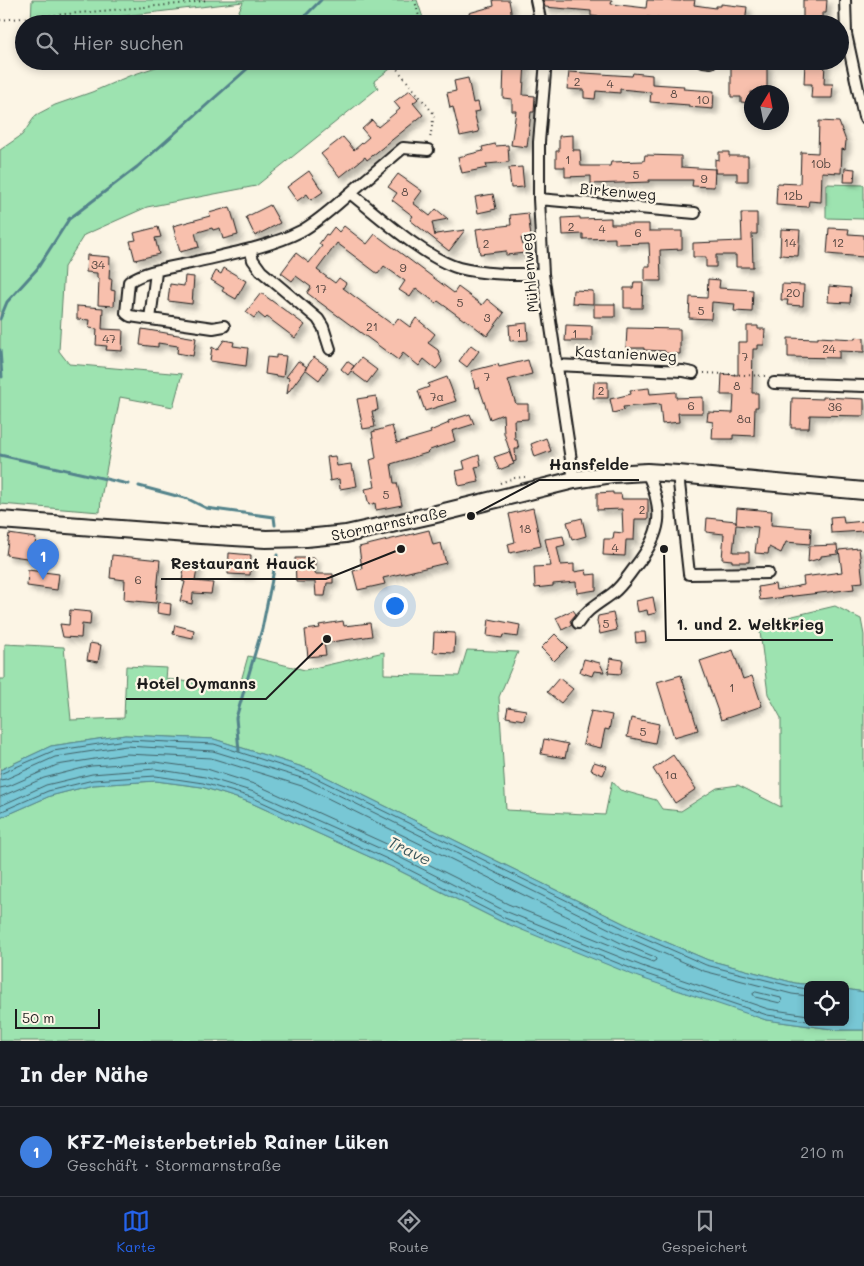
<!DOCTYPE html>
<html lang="de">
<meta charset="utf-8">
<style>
body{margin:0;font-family:Mali,sans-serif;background:#242831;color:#f1f3f6}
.controls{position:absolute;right:15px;bottom:15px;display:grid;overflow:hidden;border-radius:8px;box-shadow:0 2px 8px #0003}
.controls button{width:45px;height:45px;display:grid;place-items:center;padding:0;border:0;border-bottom:1px solid #363941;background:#171b24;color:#f1f3f6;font:25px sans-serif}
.compass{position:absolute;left:744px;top:85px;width:45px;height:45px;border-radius:50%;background:#171b24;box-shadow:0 2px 8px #0003;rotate:10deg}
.scale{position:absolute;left:15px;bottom:12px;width:85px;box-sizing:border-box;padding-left:5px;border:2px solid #1c1c1c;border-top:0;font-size:14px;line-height:18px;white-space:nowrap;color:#1c1c1c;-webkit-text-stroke:4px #fcf5e5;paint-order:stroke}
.you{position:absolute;left:394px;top:605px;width:18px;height:18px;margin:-12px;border:4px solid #fff;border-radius:50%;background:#1a73e8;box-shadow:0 0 0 8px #1a73e833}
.badge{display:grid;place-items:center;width:32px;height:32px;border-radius:50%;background:#2563eb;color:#fff;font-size:16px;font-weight:700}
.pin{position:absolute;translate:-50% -41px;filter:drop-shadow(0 1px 2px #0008)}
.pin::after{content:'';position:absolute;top:26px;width:18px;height:15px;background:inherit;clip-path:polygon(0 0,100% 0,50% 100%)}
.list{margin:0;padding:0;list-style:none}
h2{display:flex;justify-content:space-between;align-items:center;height:65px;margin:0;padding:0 20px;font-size:21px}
h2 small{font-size:16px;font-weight:400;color:#9ea1a6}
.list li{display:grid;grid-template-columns:32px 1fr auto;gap:15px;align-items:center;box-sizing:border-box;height:90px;padding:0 20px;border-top:1px solid #363941}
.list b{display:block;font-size:19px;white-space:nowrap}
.list p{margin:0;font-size:16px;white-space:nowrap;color:#9ea1a6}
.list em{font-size:16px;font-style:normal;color:#9ea1a6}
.icon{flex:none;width:28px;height:28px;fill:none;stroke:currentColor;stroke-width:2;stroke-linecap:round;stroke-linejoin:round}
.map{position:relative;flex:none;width:864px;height:1041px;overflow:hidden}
.search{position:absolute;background:#171b24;box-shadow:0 2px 8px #0003;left:15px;right:15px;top:15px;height:55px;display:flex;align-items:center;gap:12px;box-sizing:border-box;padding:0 18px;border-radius:28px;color:#9ea1a6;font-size:19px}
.sheet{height:155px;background:#171b24}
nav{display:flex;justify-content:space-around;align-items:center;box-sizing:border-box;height:70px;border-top:1px solid #363941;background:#171b24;font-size:14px;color:#9ea1a6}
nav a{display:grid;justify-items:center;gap:2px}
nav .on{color:#2563eb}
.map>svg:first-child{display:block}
.green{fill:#9de3b0;stroke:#5c8066}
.water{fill:#78c7d5;stroke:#53838b}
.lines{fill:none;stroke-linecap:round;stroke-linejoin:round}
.shore{stroke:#416066;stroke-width:1}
.stream{stroke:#53838b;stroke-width:3}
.building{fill:#f8c0ad;stroke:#1c1c1c;filter:url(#shadow)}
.minor-casing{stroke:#1c1c1c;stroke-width:14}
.primary-casing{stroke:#1c1c1c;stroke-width:20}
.path{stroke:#1c1c1c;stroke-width:2;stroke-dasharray:1 4;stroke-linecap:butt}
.minor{stroke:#fcf5e5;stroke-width:10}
.primary{stroke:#fcf5e5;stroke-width:16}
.labels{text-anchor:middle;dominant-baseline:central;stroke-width:4.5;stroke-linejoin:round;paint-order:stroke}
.number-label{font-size:12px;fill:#534540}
.street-label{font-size:15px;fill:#1c1c1c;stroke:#fcf5e5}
.water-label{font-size:16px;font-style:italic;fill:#3c585d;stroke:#fcf5e5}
.leader{fill:none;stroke:#1c1c1c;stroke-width:2}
.callout-dot{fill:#1c1c1c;stroke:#fcf5e5;stroke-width:2}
.callout-label{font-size:16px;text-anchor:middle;font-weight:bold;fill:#1c1c1c;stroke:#fcf5e5;stroke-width:4.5;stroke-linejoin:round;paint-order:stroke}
</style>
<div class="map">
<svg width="864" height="1041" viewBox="0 0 864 1041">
<defs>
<filter id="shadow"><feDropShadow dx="4.5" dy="4.5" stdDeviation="2.5" flood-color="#0004"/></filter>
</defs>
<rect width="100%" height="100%" fill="#fcf5e5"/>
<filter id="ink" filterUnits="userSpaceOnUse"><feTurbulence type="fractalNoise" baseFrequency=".02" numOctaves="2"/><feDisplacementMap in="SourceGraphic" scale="10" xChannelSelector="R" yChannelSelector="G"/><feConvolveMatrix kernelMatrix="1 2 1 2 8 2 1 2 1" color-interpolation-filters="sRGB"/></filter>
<g filter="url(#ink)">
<path class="green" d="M32 0H417L425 24H233L243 2 54 24H31Z
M174 61H401L374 81 378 88 256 186 147 207 84 235 64 267 59 351 69 364 182 374 173 407 120 397 101 498 100 512 0 504V150L22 135 36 115 55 105 92 92 129 76Z
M826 184 864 185V219L826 218Z
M835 606 861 619 864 635V992L845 989V985H811L795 983 708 960 631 927 312 770 214 739 125 735 51 746 0 770V679H5V644L64 647 71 720 124 718 126 666 167 668 166 679 239 688 248 656 305 670 384 652V674L459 676 467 650 518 652 499 697 506 810 605 815 612 781 620 790 656 800 662 809 681 811 717 788 738 785 781 807V718L768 694 759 624Z
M156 781 202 787 249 802 394 868 500 921 766 1020 839 1030H864V1041H0V818L50 796 93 785Z"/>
<path class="water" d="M125 735 214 739 312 770 631 927 708 960 795 983 811 985H808V1022H845V989L864 992V1030H839L766 1020 638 977 500 921 394 868 249 802 202 787 156 781 93 785 50 796 0 818V770L51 746Z"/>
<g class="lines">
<path class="shore" d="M0 774 53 751 125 740 214 744 310 775 629 931 706 965 794 987 808 989
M0 780 6 779 55 757 126 746 213 751 308 780 626 937 704 971 792 994 808 996
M0 788 9 786 57 765 126 754 211 758 305 787 623 944 655 957 656 960 653 962 645 959 508 904 402 851 257 785 207 769 155 762 91 766 44 778 0 797
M0 806 46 785 92 774 155 769 205 777 254 792 399 857 505 911 642 966 768 1009 808 1015
M0 812 48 791 93 780 156 776 203 783 251 797 396 863 502 917 640 972 767 1015 808 1021
M756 992 781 998 782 1001 780 1003 755 997 753 994Z"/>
<path class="stream" d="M297 24 321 0
M0 319 7 302 37 269 69 219 137 167 256 61
M0 350 2 377
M0 455 128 484
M139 486 188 499 206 508 274 517 275 525
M239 751 236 718 262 629 277 555"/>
</g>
<path class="building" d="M493 0H509L513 24H498L496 16 472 23 469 13 494 6Z
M543 0H612L611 4 646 8 647 0 681 1V0H695L694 5 716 8V6H721V4L747 7 745 24H705L647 17 646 23 619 20 618 24H609L610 18 591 16V11L545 7Z
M803 0H827L826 13H822V24H803Z
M504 61 525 62 523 95 535 96 534 112H531L527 147 511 145 516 111H512V99L503 98Z
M731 61H758L757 64H767V92H751V103L741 102V97H731Z
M805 61H825L824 84H833L832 98H811L812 84H804Z
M569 72 632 76 633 73 652 75V84L684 86 683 89 714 91 713 109 689 107V105L650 102 651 92 620 89V93L596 91 595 99 584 98V90L567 89Z
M468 78 473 103 478 102 480 111 474 112 479 132 460 136 453 107 450 108 447 93 456 91 454 81Z
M410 90 418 99 413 103 423 115 367 160 365 157 340 177 321 154 343 137 354 150 369 137 362 129 372 120 378 127 400 109 394 102Z
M819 121 839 122 846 141 845 150 842 149 841 173 822 172 821 202 809 201 808 207 776 205 777 183 800 184 801 152 818 153Z
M573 135V150H580L581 166H610L611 162 644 161 645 155 681 156V167L715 169 714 187 692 186 693 180H649V182L591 184V176L565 177V167H556V151H559V136Z
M495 144 496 146 508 145 509 162 486 164 487 168 462 173 458 157 483 151 482 147Z
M719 152H729V156H748V181H737V173H715V159L719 160Z
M522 167 524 187 511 188 509 168Z
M845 168 855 169 854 182H844Z
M309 171 323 192 311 200 307 194 297 201 287 187Z
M398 174 422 191 413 203 430 216 436 209 448 219 432 222 435 236 436 234 465 230 449 251 410 220 413 216 392 200 397 193 388 187Z
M493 194 496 209 478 213 475 197Z
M270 205 280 223 255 236 246 217Z
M230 207 238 235 223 239 220 228 213 230 212 228 195 233 199 247 180 252 173 226 210 216 209 213Z
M528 213 531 237 521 238 525 253 506 255V251L480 254 476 229 511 225 510 215Z
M741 213H757V234H752L753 267H736V255H716V267H706V257H693V243L742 241Z
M580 217V219L611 218V224H649V231H682V249L660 250 661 281H645V266H650L649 243 615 244V238L583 239V234L563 235 562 218Z
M344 226 367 244 375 234 454 293 458 287 482 305 487 299 504 313 487 336 465 319 464 320 438 301 436 303 416 288 410 297 399 290 405 281 384 266 378 274 337 243 317 270 335 283 339 278 346 283 343 288 393 325 398 318 410 327 416 318 435 334 428 343 438 350 442 362 436 369 424 359 419 366 403 353 398 360 307 293 311 287 296 276 292 281 281 273 296 253 309 263 322 246 319 244 326 234 328 235 334 227 339 232Z
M158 227 161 237 155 238 159 254 135 260 130 241 136 240 134 233Z
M829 228 849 229 848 234 864 235V257L827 254Z
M781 229 800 230 798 256 780 255Z
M87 255 110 257 109 279H112L111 290 115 291 114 306 98 305 99 279 97 278V273L86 272Z
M224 268 246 281 236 299 222 291 224 288 211 280 216 271 221 274Z
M185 276 194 277 192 304 168 301 170 284 184 286Z
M708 279 720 280 719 288 753 290 752 312 734 311 735 304 712 302 711 319 689 318 690 297 707 298Z
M634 282H643L642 308H624V288H633Z
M782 284 804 285 803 306 787 305 788 300H781Z
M829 286 851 288 850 303 828 302Z
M573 290 593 291V304L572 303Z
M261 293 305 325 295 338 267 317 265 319 258 313 254 318 246 312Z
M594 304H615V317H594Z
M77 306 103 308 102 329 123 330 122 351 106 350 107 346 96 345 97 329 89 328 90 320 77 319Z
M527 323 528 340 510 341 509 325Z
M566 325 592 326V341H565Z
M747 326H758V329H765L764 345H758V349H753L752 393H758V407H755L754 436 733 435V439H712L713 422 707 421 708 412 733 413 734 395H721L722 374 738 375V342H747Z
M627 328 680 329V354L665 353V351L644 350V348H626Z
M142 329 196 338 193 356 177 353 178 346 158 343V347L140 345Z
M818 337 855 339V337L864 338V352L839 351V358L788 357V338L818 339Z
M224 340 234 342 233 346 248 348 246 366 210 361 212 347 217 350Z
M471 345 479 351 467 367 459 361Z
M276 355 286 356 283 377 265 374 267 357 276 358Z
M314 357 328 367 319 380 305 369Z
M361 358 377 370 367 383 351 371 348 375 341 369 347 361 354 366 351 370Z
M528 360 532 374 508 380 516 404H528V419L514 420 515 440H517L519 449H515L516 461 513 462 504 433 503 414 490 419 479 387 475 388 471 371 498 364 499 367Z
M298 361 307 367 287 394 289 378 286 377Z
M447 377 456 401 425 411 418 391 429 387 428 384Z
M594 382H608V398H593Z
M649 388 650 394 676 392V398L703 397V413H678L679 422 662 424 660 404 623 407 624 410 613 413 610 399 631 394 630 390Z
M376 396 378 410 372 411 375 427 363 429 357 399Z
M823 397 864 399V416L810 415 809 428H791L792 398 823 399Z
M470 414 474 424 452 431 455 441 430 450 427 453 391 464 394 483H397L402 505 376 510 375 503 369 505 365 489 375 487 370 460 376 458 372 432 392 426 397 443 431 433 430 431 449 423 448 421Z
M546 438 551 451 535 457 531 444Z
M509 452 514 464 499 470 494 457Z
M479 455 481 466 475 467 479 482 459 486 456 471 465 469 463 461Z
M335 456 337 466 351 464 352 470H354L357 486 340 489 339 479 330 481 327 457Z
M613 492V494H621L622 499H648V519H635L634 540H626L625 556 603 555 604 539H613L614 532 623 533 622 509 597 510V493Z
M533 508 541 546 510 553 508 544 515 542 509 514Z
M737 508 772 511 771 525 811 528 810 544 786 542 781 553 769 547 768 554 755 553 758 527 736 525 733 552H749V562H732V560L722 559 724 534 706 532 707 518 736 521V524Z
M843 516 844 523 864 521V531L831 533 830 517Z
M582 518 586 536 572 540 567 522Z
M429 530 433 545 441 543 446 563 383 578 385 584 358 590 353 571 362 569 359 547Z
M9 534 36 538 33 559 6 555Z
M563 536 565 545 557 547 561 565 574 564V572L586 570 587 575 596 574V590L577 593 576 582 553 584V586L535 588 534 567 551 566 545 539Z
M837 545 838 554 821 556V558L808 562 809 546Z
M859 548 863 582 853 583 854 589 760 600 758 587 775 584 776 590 804 585 803 577 842 572 839 550Z
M229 553 251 555 250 575 228 574Z
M112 555 160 560 156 603 124 600 125 580 110 578Z
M295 558H315V574H333V583H327L325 596H316L315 582H296Z
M185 562 198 564 195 581 213 583 211 594 193 593 192 604 180 601 185 582 182 581Z
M28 570 59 574 57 590 27 586Z
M653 597 656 613 648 615 647 610 638 612 636 601Z
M158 602 171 604 170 615 157 613Z
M70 610 91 612 90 625 82 624 81 638 63 637 60 624 69 625Z
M573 610 576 614 570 621 572 625 562 630 556 618Z
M613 613 617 630 600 634 597 621 598 616Z
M489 619 520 625 518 637 503 635 502 638 487 636Z
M343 621 344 626 370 623 372 636 324 643 326 655 308 657 305 630 320 628 319 625Z
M175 625 194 630 193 638 173 634Z
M434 632 455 633 454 653 433 652Z
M635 632H645L646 642 636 643Z
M555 634 568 647 554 661 541 648Z
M90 643 101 645 98 662 87 660Z
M733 650 743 679 752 676 762 706 721 720 700 661Z
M610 658 623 660 621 674 608 673Z
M584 659 600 663 604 672 594 671 592 676 580 672Z
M681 675 698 730 674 737 657 682Z
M559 678 573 689 561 703 547 692Z
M508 707 526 710 524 720 506 717Z
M591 711 612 715 609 730 605 729 601 748 583 744Z
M631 718 659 724 655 743 627 737Z
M544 739 568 744 565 758 541 754Z
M673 755 696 789 675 803 653 769Z
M594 762 607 766 603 775 591 770Z"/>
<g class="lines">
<defs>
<path id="minor" d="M536 0 541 24
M845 0 846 34 864 117
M546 61 539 142V199L543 274 574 480
M703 61 711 62
M428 150 403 148 350 193C378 215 426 259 459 268 487 275 515 274 543 274
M539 199 695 213
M250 249 253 260 261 271 318 319 323 327 330 349
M150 319 156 272
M224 326 213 328 130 316 126 313 129 282C143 271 174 267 191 263 227 254 268 248 301 231 319 221 335 206 350 193
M556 365 683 371 693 373
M774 383 864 386
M678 474 689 574 768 573
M578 623C587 609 600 603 613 593 622 586 628 576 635 567 662 533 665 512 647 472"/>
<path id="primary" d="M0 520 201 535 266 539 306 538 346 534 432 515 574 480 612 474 647 472 678 474 864 491"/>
</defs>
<use href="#minor" class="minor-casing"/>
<use href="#primary" class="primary-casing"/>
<path class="path" d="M413 0 416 5 421 24
M420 18 444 24
M0 20 190 3 207 0
M402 61 397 69 434 114 430 139
M704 373 767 376
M500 483 514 478 525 477"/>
<use href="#minor" class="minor"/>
<use href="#primary" class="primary"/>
</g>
</g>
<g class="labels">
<g class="number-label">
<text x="577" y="81">2</text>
<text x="610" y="83">4</text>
<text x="674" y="93">8</text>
<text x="703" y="99">10</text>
<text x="568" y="159">1</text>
<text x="821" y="163">10b</text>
<text x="636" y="174">5</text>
<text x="704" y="178">9</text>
<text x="405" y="191">8</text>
<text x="793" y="195">12b</text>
<text x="571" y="226">2</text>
<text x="602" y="228">4</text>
<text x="638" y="232">6</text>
<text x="790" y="242">14</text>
<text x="838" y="242">12</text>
<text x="486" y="243">2</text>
<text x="98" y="264">34</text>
<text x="403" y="267">9</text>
<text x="321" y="288">17</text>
<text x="793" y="292">20</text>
<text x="460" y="302">5</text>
<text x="701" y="310">5</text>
<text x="487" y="317">3</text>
<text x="372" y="326">21</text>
<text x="519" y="332">1</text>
<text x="575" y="333">1</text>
<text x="109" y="338">47</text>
<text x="829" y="348">24</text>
<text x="745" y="356">7</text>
<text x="487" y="376">7</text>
<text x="737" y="385">8</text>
<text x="601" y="390">2</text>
<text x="437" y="396">7a</text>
<text x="691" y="405">6</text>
<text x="835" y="406">36</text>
<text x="744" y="418">8a</text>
<text x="386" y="494">5</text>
<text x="642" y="509">2</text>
<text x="525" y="528">18</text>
<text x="615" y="547">4</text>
<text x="138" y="579">6</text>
<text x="606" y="623">5</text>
<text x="732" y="687">1</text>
<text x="643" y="731">5</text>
<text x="671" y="774">1a</text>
</g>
<g class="street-label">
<text transform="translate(618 191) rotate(5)">Birkenweg</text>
<text transform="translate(529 273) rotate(-95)">Mühlenweg</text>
<text transform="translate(626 353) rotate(3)">Kastanienweg</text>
<text transform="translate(389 523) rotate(-12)">Stormarnstraße</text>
</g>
<g class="water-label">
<text transform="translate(410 850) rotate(26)">Trave</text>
</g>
</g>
<path class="leader" d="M471 516L539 480H639M401 549L326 579H161M664 549L666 640H833M327 639L266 699H126"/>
<g class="callout-dot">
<circle cx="471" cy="516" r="5"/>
<circle cx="401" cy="549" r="5"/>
<circle cx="664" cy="549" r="5"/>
<circle cx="327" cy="639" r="5"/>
</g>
<g class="callout-label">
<text x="589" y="470">Hansfelde</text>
<text x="243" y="569">Restaurant Hauck</text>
<text x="750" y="630">1. und 2. Weltkrieg</text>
<text x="196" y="689">Hotel Oymanns</text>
</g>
</svg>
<div class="controls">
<button><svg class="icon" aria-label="locate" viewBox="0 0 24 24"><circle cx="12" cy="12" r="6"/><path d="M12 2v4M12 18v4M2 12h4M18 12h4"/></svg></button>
</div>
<svg class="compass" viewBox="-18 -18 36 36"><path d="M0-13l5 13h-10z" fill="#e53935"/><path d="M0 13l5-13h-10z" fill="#9ea1a6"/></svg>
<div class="scale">50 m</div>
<div class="you"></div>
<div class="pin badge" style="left:43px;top:580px;background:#3f7fe0">1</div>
<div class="search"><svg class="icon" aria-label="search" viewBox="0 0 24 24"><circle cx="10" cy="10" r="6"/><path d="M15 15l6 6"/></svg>Hier suchen</div>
</div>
<section class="sheet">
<h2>In der Nähe<small></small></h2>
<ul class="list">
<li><span class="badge" style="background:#3f7fe0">1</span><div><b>KFZ-Meisterbetrieb Rainer Lüken</b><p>Geschäft · Stormarnstraße</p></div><em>210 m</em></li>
</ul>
</section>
<nav>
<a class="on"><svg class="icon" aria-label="map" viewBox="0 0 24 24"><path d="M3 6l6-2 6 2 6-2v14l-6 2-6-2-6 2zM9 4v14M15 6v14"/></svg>Karte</a>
<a><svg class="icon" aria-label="directions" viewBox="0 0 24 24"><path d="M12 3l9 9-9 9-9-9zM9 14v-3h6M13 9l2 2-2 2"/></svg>Route</a>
<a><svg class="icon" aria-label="saved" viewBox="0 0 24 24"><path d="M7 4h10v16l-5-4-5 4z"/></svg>Gespeichert</a>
</nav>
